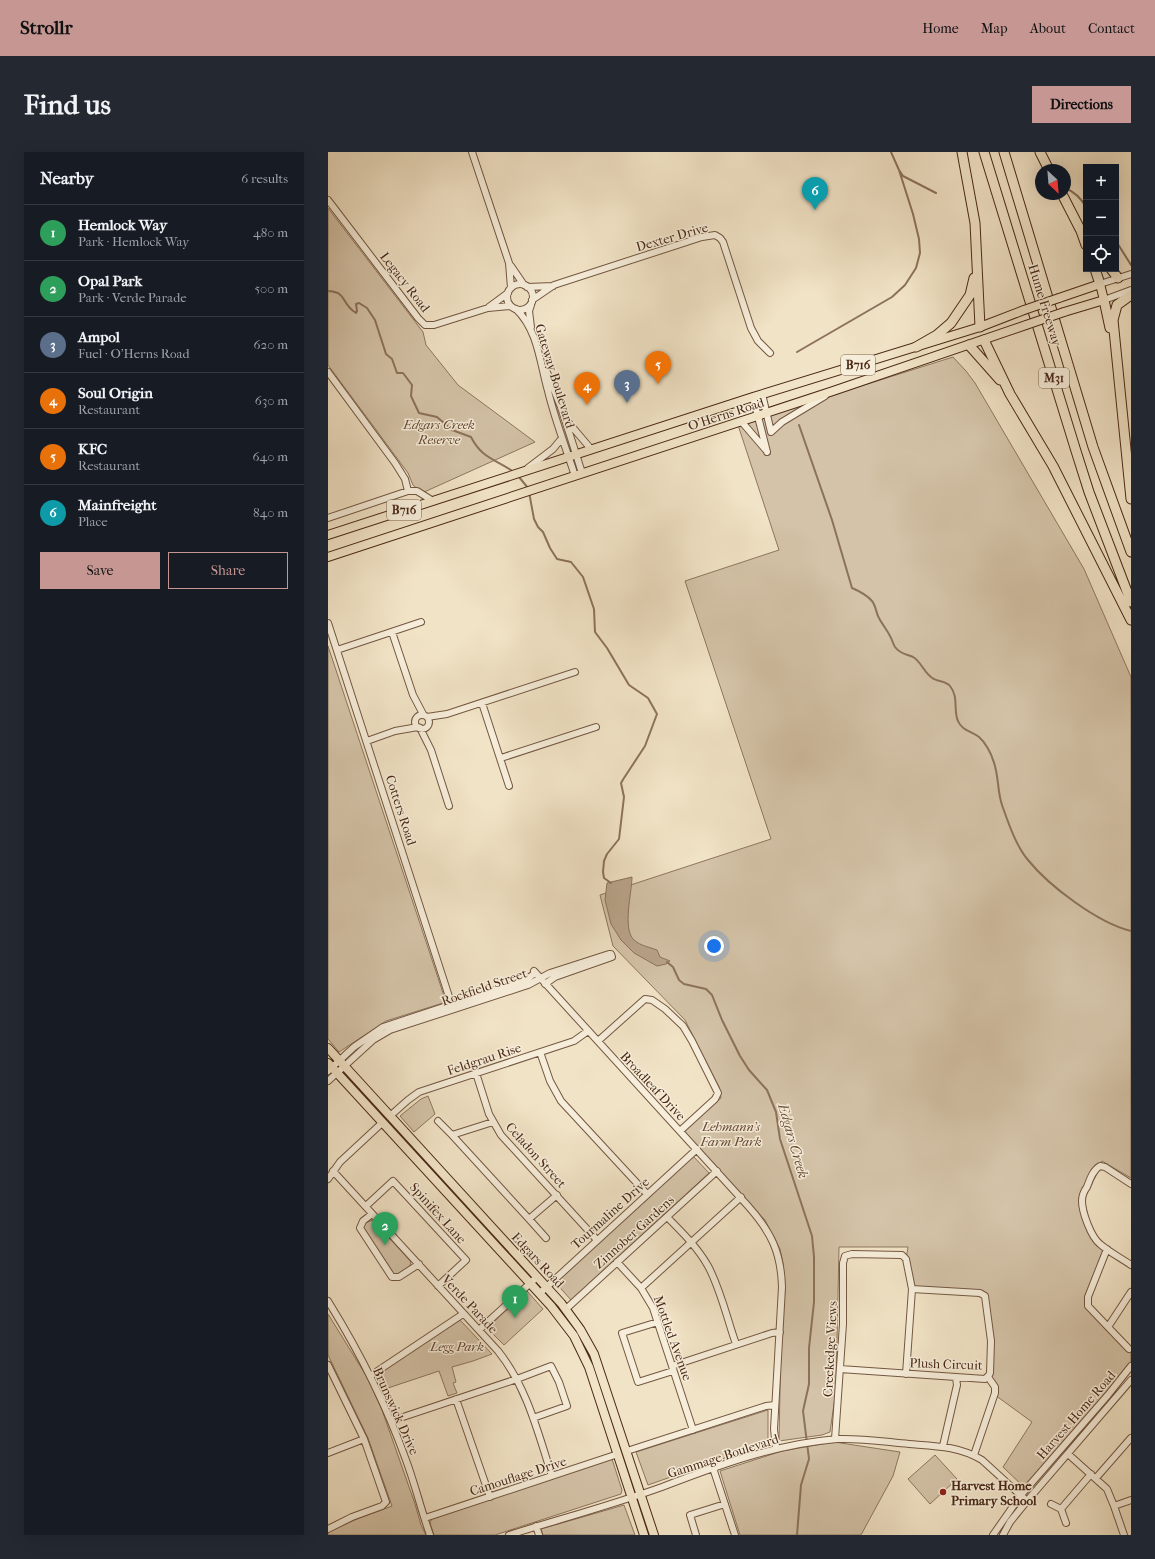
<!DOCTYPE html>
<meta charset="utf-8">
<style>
body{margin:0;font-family:"IM FELL French Canon",serif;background:#242831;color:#f1f3f6}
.controls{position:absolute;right:12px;top:12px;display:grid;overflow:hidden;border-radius:0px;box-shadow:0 4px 16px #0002}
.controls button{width:36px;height:36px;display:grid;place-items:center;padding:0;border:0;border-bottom:1px solid #363941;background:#171b24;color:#f1f3f6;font:20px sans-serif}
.compass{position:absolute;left:707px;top:12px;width:36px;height:36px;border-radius:50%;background:#171b24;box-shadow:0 4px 16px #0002;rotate:154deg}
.you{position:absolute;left:386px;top:794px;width:14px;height:14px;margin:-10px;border:3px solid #fff;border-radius:50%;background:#1a73e8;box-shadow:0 0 0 6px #1a73e833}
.badge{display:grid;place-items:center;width:26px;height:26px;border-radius:50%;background:#c59692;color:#fff;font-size:13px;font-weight:700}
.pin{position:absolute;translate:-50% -33px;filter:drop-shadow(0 1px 2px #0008)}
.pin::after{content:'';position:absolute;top:21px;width:14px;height:12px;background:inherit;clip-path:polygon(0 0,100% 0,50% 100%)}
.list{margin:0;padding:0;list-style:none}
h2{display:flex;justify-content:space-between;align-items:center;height:52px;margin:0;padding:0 16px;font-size:17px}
h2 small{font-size:13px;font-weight:400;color:#9ea1a6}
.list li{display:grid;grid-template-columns:26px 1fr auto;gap:12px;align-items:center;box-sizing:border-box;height:56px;padding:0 16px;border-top:1px solid #363941}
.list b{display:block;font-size:15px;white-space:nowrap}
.list p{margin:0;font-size:13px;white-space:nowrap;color:#9ea1a6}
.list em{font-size:13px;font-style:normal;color:#9ea1a6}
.actions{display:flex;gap:8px;padding:12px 16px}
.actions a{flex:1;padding:9px 0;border:1px solid #c59692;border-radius:0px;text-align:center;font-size:14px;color:#c59692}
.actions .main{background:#c59692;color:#111}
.icon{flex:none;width:22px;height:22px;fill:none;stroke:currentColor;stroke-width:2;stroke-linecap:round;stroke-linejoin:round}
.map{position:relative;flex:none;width:803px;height:1383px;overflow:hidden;border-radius:0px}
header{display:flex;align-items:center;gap:24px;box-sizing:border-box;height:56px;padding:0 20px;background:#c59692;color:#111}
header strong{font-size:19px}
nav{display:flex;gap:22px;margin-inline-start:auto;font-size:14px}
.intro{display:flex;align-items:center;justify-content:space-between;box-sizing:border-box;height:96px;padding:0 24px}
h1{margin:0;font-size:28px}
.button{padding:10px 18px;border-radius:0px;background:#c59692;color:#111;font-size:14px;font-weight:700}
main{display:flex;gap:24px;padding:0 24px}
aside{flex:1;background:#171b24;border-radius:0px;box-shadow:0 4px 16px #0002}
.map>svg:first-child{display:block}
.green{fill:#d4c3a8;stroke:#8e765e}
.water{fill:#b8a38a;stroke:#8c725b}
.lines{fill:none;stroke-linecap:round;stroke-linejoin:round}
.stream{stroke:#8c725b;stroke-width:2}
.minor-casing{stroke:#735741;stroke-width:8}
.major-casing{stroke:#492815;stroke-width:10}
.highway-casing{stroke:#492815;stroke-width:11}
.minor{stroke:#f6edda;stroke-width:6}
.major{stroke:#f1e3c6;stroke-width:8}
.highway{stroke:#f1e3c6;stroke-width:9}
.major-bridge-casing{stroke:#492815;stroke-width:10;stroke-linecap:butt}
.major-bridge{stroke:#f1e3c6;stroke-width:8}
.poi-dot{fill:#8f2418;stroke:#f6edda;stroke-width:1.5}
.labels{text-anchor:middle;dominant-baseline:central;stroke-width:3;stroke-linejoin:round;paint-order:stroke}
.shield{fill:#f6edda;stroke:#7d6350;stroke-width:1}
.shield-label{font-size:12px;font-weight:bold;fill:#492815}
.street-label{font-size:13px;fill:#492815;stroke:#f6edda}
.park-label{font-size:13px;font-style:italic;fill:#654732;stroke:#f6edda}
.poi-label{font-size:13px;font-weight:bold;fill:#492815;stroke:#f6edda;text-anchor:start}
.water-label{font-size:14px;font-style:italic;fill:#6a4d38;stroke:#f6edda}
</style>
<header>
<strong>Strollr</strong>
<nav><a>Home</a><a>Map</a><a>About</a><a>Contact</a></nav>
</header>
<div class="intro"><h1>Find us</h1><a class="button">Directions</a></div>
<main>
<aside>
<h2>Nearby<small>6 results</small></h2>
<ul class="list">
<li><span class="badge" style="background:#2e9e5b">1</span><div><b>Hemlock Way</b><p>Park · Hemlock Way</p></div><em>480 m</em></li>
<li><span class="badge" style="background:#2e9e5b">2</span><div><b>Opal Park</b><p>Park · Verde Parade</p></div><em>500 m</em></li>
<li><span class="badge" style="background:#5c6f8a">3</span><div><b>Ampol</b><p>Fuel · O'Herns Road</p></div><em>620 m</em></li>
<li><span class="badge" style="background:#e8710a">4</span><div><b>Soul Origin</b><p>Restaurant</p></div><em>630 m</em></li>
<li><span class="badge" style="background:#e8710a">5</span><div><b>KFC</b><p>Restaurant</p></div><em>640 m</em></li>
<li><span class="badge" style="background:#0f9aa8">6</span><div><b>Mainfreight</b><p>Place</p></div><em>840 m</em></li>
</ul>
<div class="actions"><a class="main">Save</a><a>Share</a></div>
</aside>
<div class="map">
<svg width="803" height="1383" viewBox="0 0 803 1383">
<rect width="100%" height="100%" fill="#f1e3c6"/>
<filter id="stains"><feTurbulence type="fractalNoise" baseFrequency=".005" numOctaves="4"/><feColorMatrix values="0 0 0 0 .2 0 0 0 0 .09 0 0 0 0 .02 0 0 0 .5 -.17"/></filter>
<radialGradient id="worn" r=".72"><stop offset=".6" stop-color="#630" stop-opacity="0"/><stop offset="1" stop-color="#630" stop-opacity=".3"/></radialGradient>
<path class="green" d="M0 56 95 180 98 193 130 233 207 290 94 341 85 333 80 321 0 213Z
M625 205 638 219 647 231 756 417 803 525V1026L774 1009 755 1043 764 1081 779 1097 759 1149 803 1198V1214L698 1337 675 1315 704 1270 667 1243 660 1225 664 1197 657 1144 584 1137 578 1107 580 1095H511L508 1238 502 1280 494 1283 451 1289 453 1187 457 1139 455 1111 452 1097 437 1068 357 981 358 977 393 946 391 935 357 868 285 794 272 743 443 687 357 429 451 398 410 273Z
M0 494 118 850 58 869 11 900 0 887Z
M100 944 107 962 86 980 72 964 93 947Z
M365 1004 381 1021 243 1148 227 1130Z
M45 1068 83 1110C82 1117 73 1122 66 1123L35 1076 37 1071Z
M199 1139 215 1157 176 1193 159 1176Z
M0 1162 39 1225 54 1258 87 1352 93 1373 98 1383H0V1380L29 1367 64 1354 40 1286 0 1203Z
M132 1168 164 1202 145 1209 124 1215 128 1230 125 1231 129 1241 120 1244 111 1219 57 1237 48 1223Z
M440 1258V1291L320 1333 308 1300Z
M506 1290 572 1300 565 1324 533 1383H412L392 1319 454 1299Z
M607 1303 629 1327 602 1352 580 1327Z
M284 1307 294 1338 293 1342 167 1383H106L102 1371 104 1366Z
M296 1353 307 1383H215L213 1377Z"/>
<path class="water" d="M304 725C304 740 294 777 306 788 313 794 321 795 329 798L332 805 342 809 338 812 329 814 306 801 293 788 283 772 277 748 279 731Z"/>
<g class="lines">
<path class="stream" d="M563 0 571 18 575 24 608 41
M737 36C747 40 753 46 758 55
M788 89 803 113
M0 139C3 139 7 140 10 141 18 146 16 154 28 161L29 159 28 152 31 151 39 156 47 168 58 202 64 207 69 221H75L84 233 83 244 91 261 109 265 124 278 143 285C153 305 166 307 183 318
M469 200 564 145 577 133 588 116 592 101 591 87 585 62 571 18
M471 273 504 368 524 436C531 439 539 443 544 449 548 454 548 461 551 466 554 472 559 478 562 484 564 487 565 492 567 495 572 502 578 502 585 505 594 510 596 522 606 527 611 530 618 529 622 534 631 545 625 558 630 569 634 579 644 579 651 585 657 590 663 601 665 608 671 622 669 639 674 653 680 670 688 694 700 708 721 734 770 771 803 779
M191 325 200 336
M201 340 206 367 210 375 215 380 222 396 229 407 243 410 255 425 266 457 267 480 279 496 301 533 320 546 329 562 317 594 296 626 293 631 296 645 291 687 279 702 276 709 275 720 276 726 283 731
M339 810 345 815 351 828 356 832 378 837 384 843 394 868 412 904 421 918 439 938 448 960 452 987 484 1084 486 1105V1150L481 1196V1232L475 1259 481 1307 473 1333 469 1383"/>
<defs>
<path id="minor" d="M144 0 181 111 183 136
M0 48 90 166 97 173H106L160 156 183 154
M183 114 196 133
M772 132 803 122
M179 145a13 13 0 1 1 26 0a13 13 0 1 1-26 0Z
M199 135 225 134
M204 148 226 133 374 85 387 83 392 86 395 90 423 176 430 189 442 201
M776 148 803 138
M161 155 180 141
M188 157C210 178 212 211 220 239 227 268 238 296 247 324
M203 175 201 159 203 153
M218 218 233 255 254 321
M0 220 67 311 77 327 80 339H89L105 349
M434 242 443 280 454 270 497 244
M425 245 439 300
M413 269 437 297
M240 270 263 297
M200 316 225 297 234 286
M0 366 80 339
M0 471 125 857
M64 480 85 543 95 562
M9 498 93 470
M154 551 181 634
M87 570a7 7 0 1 1 14 0a7 7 0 1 1-14 0Z
M99 565 119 562 247 520
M92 576 103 598 121 654
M39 589 67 579 90 575
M173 606 268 575
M206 819 420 1054C443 1080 453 1100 454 1135L446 1277 448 1296
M270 889 317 847 324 848 337 857 355 874 364 889 390 941 387 947 352 979
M212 900 222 929 233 949 319 1042
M0 919 26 895 55 875 198 828 207 821
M148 921 161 962 173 983 269 1088
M0 929 45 888 62 878 200 833 222 821 281 802H283L284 805 227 825 217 832
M62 964 80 948 91 940 246 889 260 879
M110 969 124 983
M165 970 124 983 201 1067 229 1043
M5 1019 170 1199C199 1235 210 1281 224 1324
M0 1027 12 1010 55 970
M803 1032 777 1015 772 1014C765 1018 762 1027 759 1035 756 1039 754 1044 754 1049 754 1060 763 1085 772 1092 781 1100 793 1106 803 1113
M38 1054 65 1029 138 1108 110 1134
M44 1062 35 1069 32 1076 62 1122 64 1125H71L91 1112
M339 1065C354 1080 370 1096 380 1114 393 1138 399 1167 408 1192
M201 1067 218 1086
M779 1097 760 1145V1154L780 1175 803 1140
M289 1110 313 1136 325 1156 365 1278
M313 1136 413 1045
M212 1141 369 997
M0 1149C31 1199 58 1252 78 1308 87 1332 93 1358 102 1383
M238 1157 389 1019
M330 1170 294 1181 310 1230 345 1219
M780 1175 801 1197
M151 1178 209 1125
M0 1213 36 1287 58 1350 54 1354 24 1365 0 1377
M344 1214 444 1181 452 1180
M578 1222 584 1137
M42 1224 135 1162
M128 1247 162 1345
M63 1269 189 1227 223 1214 231 1230 239 1254 205 1266
M507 1287 515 1172V1111L517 1104 524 1102 574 1103 578 1107 584 1137 652 1141 657 1144 663 1189 662 1221 661 1223 657 1227 512 1217
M615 1294 629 1233 628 1226
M299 1299 438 1254 447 1253
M0 1301 36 1287
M740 1302 779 1337 786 1354 796 1383
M646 1303 667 1241V1235L660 1225
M385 1316 407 1383
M768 1326 803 1286
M723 1352 733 1357 738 1371
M786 1354 803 1348
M733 1357 763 1322
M97 1366 290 1302
M208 1374 211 1383
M181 1383C232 1367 284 1353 334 1335 391 1313 448 1292 509 1287 533 1286 558 1290 581 1292 607 1294 631 1294 654 1308L699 1349
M368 1383 362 1363 397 1352
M665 1383 693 1343 780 1243 803 1214
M675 1383 682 1370 699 1349 803 1228"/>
<path id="major" d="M731 146 772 132 776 148 736 160
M0 383 425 245 652 175 696 158
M0 405 505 239 698 173
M0 896 233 1151 252 1177 266 1202 326 1383
M0 911 223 1154 246 1184 261 1215 316 1383"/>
<path id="highway" d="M634 0 647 71 652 175
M656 0 748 299 761 340 803 450
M676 0 765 295 803 400
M712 0 721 18
M734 42 753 79 758 93
M767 117 772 132
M783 117 790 126
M803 143 789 153 785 168 803 347
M776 148 782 176
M656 188 682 242 725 314 803 468
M641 193 672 228
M588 195 609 183 623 171 642 143 646 126"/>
</defs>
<use href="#minor" class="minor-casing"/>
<use href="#major" class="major-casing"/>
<use href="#highway" class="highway-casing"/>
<use href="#minor" class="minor"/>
<use href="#major" class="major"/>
<use href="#highway" class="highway"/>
<defs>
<path id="major-bridge" d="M696 158 731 146
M698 173 736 160"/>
</defs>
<use href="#major-bridge" class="major-bridge-casing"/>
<use href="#major-bridge" class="major-bridge"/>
</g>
<circle class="poi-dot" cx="615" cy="1340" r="4"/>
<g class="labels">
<g class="shield">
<rect x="513" y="203" width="34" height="20" rx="3"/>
<rect x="711" y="216" width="30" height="20" rx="3"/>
<rect x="59" y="348" width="34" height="20" rx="3"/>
</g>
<g class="shield-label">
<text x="530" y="213">B716</text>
<text x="726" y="226">M31</text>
<text x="76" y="358">B716</text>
</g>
<g class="street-label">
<text transform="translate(344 85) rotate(-16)">Dexter Drive</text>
<text transform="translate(77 130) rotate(52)">Legacy Road</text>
<text transform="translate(717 153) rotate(73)">Hume Freeway</text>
<text transform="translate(227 224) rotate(73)">Gateway Boulevard</text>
<text transform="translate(398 262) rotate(-18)">O'Herns Road</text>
<text transform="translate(73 658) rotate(72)">Cotters Road</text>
<text transform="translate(156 835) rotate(-19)">Rockfield Street</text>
<text transform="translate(156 907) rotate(-18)">Feldgrau Rise</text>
<text transform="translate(325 934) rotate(47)">Broadleaf Drive</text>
<text transform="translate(208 1003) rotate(48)">Celadon Street</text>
<text transform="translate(110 1061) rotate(48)">Spinifex Lane</text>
<text transform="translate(282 1061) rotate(-42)">Tourmaline Drive</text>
<text transform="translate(306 1080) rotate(-42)">Zinnober Gardens</text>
<text transform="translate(210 1108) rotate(47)">Edgars Road</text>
<text transform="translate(142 1152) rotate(47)">Verde Parade</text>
<text transform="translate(345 1186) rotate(70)">Mottled Avenue</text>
<text transform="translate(502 1197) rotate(-87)">Creekedge Views</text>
<text transform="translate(618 1212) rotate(2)">Plush Circuit</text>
<text transform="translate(68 1259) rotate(66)">Brunswick Drive</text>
<text transform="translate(748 1263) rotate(-49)">Harvest Home Road</text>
<text transform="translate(395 1304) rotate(-18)">Gammage Boulevard</text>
<text transform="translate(190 1324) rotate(-18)">Camouflage Drive</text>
</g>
<g class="park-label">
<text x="111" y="272">Edgars Creek<tspan x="111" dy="15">Reserve</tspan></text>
<text x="403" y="974">Lehmann’s<tspan x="403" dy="15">Farm Park</tspan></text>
<text x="129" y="1194">Legg Park</text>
</g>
<g class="poi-label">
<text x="623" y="1333">Harvest Home<tspan x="623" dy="15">Primary School</tspan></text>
</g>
<g class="water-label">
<text transform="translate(465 989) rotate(74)">Edgars Creek</text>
</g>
</g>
<rect width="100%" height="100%" filter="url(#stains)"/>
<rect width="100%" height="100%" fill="url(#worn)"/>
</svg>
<div class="controls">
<button>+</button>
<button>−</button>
<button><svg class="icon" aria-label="locate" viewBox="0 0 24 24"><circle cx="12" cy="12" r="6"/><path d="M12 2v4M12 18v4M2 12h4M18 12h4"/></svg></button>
</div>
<svg class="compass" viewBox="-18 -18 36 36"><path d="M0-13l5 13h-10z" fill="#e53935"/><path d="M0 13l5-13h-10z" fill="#9ea1a6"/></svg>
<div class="you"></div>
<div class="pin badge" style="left:187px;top:1166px;background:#2e9e5b">1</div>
<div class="pin badge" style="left:57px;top:1093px;background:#2e9e5b">2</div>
<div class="pin badge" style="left:299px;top:251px;background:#5c6f8a">3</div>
<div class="pin badge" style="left:259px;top:253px;background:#e8710a">4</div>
<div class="pin badge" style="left:330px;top:232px;background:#e8710a">5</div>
<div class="pin badge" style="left:487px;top:58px;background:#0f9aa8">6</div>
</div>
</main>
